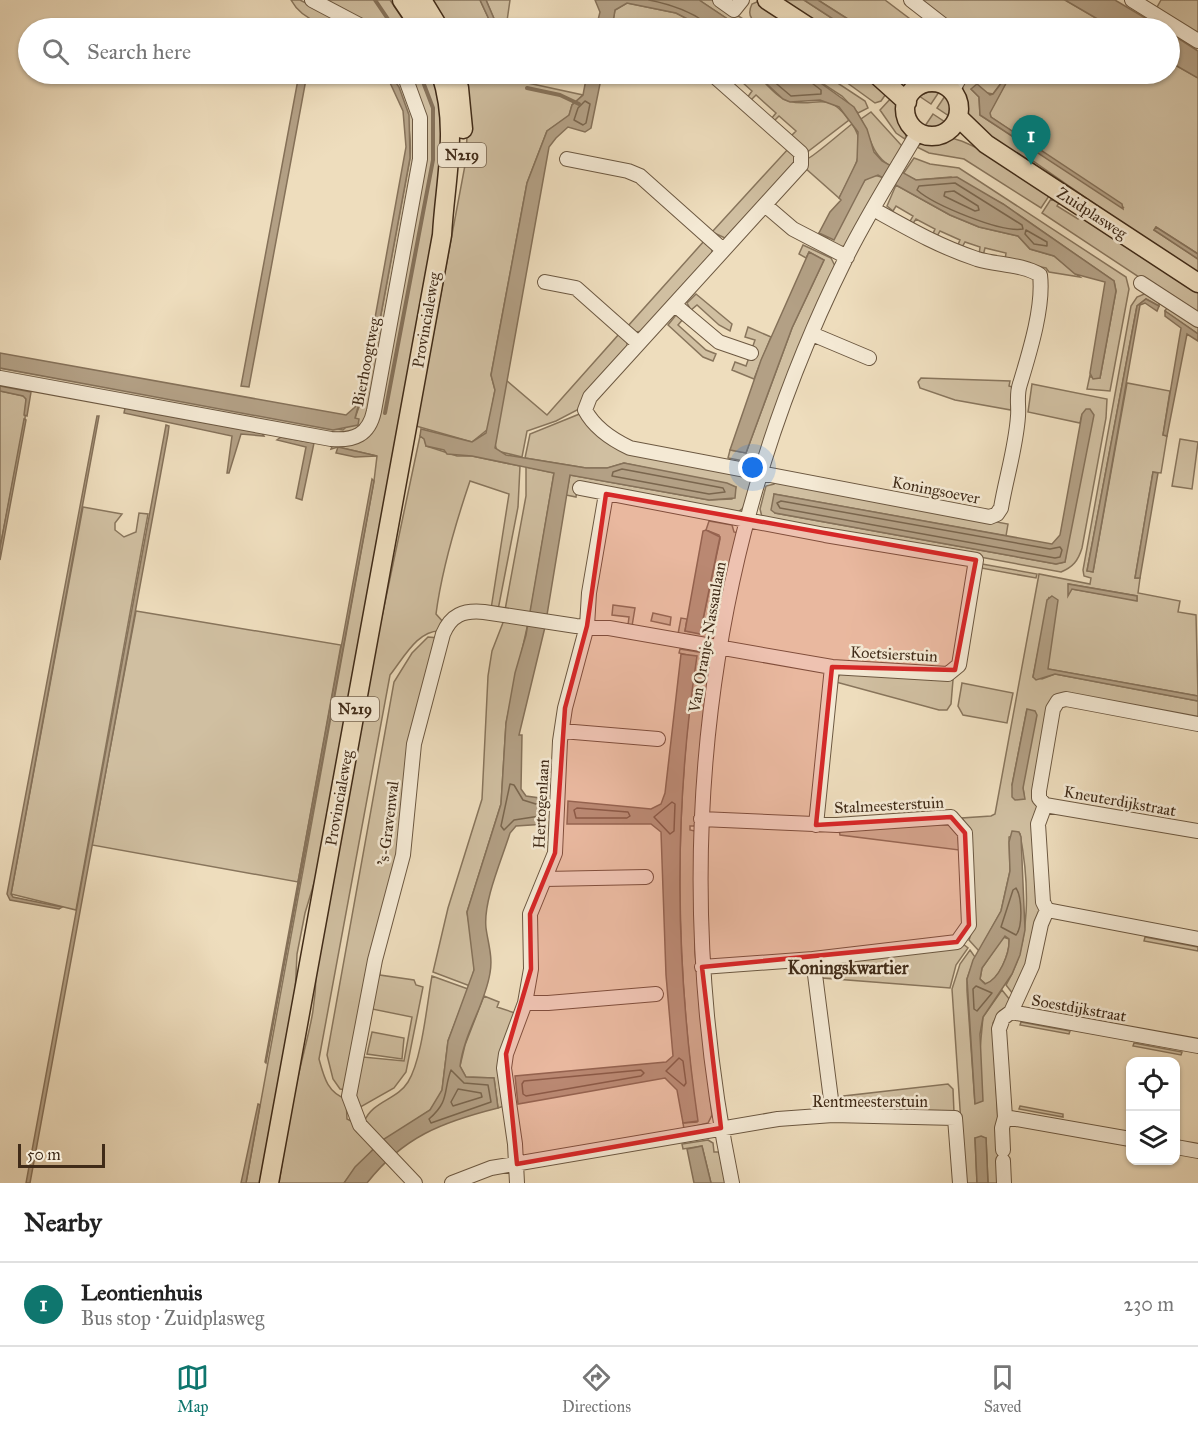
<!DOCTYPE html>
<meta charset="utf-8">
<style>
body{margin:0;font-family:"IM FELL Great Primer",serif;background:#f2f2f2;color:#222}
.controls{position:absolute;right:18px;bottom:18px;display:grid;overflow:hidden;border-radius:12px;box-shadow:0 2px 4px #0004}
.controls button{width:54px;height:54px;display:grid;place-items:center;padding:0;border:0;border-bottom:2px solid #e0e0e0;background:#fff;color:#222;font:30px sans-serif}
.scale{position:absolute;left:18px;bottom:15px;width:87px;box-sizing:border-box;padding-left:6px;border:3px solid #402b18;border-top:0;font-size:16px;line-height:21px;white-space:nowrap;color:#402b18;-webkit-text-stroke:4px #f4e9d4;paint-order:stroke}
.you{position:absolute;left:753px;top:468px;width:21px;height:21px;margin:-15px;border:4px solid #fff;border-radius:50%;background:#1a73e8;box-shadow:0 0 0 9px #1a73e833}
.badge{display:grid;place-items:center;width:39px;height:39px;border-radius:50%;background:#0f766e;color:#fff;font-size:20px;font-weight:700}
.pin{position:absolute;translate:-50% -50px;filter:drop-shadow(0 2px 3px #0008)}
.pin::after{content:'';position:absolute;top:32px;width:21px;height:18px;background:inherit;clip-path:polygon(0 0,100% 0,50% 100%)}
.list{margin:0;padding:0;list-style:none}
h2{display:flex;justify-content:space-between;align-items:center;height:78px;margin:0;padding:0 24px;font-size:26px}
h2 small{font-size:20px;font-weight:400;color:#767676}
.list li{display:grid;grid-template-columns:39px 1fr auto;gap:18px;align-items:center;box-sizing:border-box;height:84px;padding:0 24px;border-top:2px solid #e0e0e0}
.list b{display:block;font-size:22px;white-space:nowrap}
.list p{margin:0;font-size:20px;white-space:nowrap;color:#767676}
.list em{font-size:20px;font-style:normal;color:#767676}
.icon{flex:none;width:33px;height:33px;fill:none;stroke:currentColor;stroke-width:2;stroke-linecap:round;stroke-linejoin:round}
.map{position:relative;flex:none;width:1198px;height:1183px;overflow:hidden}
.search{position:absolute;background:#fff;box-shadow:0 2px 4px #0004;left:18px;right:18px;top:18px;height:66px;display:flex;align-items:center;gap:15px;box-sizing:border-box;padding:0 21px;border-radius:33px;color:#767676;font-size:22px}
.sheet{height:162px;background:#fff}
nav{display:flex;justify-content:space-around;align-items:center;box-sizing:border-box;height:84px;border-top:2px solid #e0e0e0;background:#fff;font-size:16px;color:#767676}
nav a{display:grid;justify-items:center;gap:3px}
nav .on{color:#0f766e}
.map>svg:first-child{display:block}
.green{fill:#d0bfa1;stroke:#88755c;stroke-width:1.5;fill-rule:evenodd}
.water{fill:#b3a085;stroke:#857159;stroke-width:1.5;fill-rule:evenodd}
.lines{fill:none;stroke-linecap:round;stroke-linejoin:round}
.shore{stroke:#7a664e;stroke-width:1.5}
.stream{stroke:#857159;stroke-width:4}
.minor-casing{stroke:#6c5841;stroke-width:16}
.major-casing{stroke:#402b18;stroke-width:21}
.minor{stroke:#f4e9d4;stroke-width:14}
.major{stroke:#eeddbd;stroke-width:18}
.marked{fill:#d62828;fill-opacity:0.2;stroke:#d62828;stroke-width:4.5;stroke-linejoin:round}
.labels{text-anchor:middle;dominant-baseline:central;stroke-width:5;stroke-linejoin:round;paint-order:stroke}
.shield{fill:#f4e9d4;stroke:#766450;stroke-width:1.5}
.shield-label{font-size:15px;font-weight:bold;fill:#402b18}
.street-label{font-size:16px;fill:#402b18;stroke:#f4e9d4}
.neighbourhood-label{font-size:18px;font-weight:bold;fill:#402b18;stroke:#f4e9d4}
</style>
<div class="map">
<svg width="1198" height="1183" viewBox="0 0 1198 1183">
<rect width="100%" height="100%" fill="#eeddbd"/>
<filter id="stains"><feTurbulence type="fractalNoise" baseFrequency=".00333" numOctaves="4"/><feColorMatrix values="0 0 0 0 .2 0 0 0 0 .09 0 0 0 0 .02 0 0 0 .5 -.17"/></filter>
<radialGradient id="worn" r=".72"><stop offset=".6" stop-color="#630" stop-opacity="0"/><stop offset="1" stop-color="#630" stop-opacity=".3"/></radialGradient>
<path class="green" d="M291 0H300L355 28C331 29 303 22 291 0Z
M323 0H390L409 28H373Z
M430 0H480L493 28H445Z
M486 0H510L506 28H498Z
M699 0H714L757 28H741Z
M780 0H804L847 28H823Z
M818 0H885L922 28H862Z
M920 0H1065L1113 28H957Z
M1161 0H1198V36L1156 9Z
M759 1 799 28C786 28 739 30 752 4Z
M627 3 676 13 705 28H612L615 10Z
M1170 62 1198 78V254L1156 227 1154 230 1198 259V276L1033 161 1028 166C1015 156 974 127 966 114 959 104 962 85 967 74H1008L993 94 972 90 979 97 980 115 1124 208 991 117 989 113 1011 74H1170Z
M390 74H398L414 114 416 150 367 416 357 430 342 436 0 374V368L343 430 355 418 360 404 376 341 410 158C412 131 405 96 390 74Z
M410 74H433L444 109 436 224 318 870 305 913 297 954 295 994 260 1183H246L374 481 377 456 338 447 331 449 333 444C354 445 371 442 378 420L426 159 425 116Z
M460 74H506L509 79 512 77 511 74H517L528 83 583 95 572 105 569 116 547 131 527 183 491 375 495 390 488 429 472 442 416 426 466 160 467 135Z
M733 74H756C765 82 777 98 789 101 815 109 826 88 849 120L806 153 790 137 796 131 779 116 773 122 771 119 776 113 756 95 750 101 747 98 752 91Z
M808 74H824L865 101 868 108 858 113 842 96Z
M835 74H864L888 91 881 101 875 103Z
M928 92H939L931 104 919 96Z
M893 96C900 105 909 129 905 139L896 133 880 110Z
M945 96 950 104 949 116 937 108Z
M871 112 902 146 890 166C871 154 871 138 861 119Z
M933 114 945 122 935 127 925 126Z
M852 124C870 148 851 175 839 198L804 167 807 159C812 158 844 130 852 124Z
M950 138C974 141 1025 178 1047 192L1049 196 1041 208 964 159 929 153 917 147 924 141Z
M788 149 795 157V163L725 238 712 232Z
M914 158 930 164 959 168 1126 277 1129 289 1110 391 1087 389 1090 375 1091 377 1100 378 1116 291 1114 281 1003 204 951 177 916 180 903 174Z
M874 175 885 178 847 245 841 247 817 237 819 233 828 238 865 180Z
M896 185 950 215 979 227 1018 236 1030 249 1054 256 1080 277 1049 272 1046 268 1005 260 1006 253 985 248 983 256 979 255 980 247 965 242 961 249 957 247 960 240 940 231 936 238 932 236 935 229 916 219 912 225 909 223 913 216 896 206 893 211 887 206Z
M1051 199 1059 203 1057 206 1078 219 1081 215 1198 291V316L1042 213Z
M705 240 712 248V255L643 331 636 332 628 326Z
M803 245 831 258 836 268 761 453 749 462 728 458 730 450 746 453 792 328 824 260 809 252 806 258 799 254Z
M1149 292 1160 298 1159 306 1146 299 1137 306 1087 571 1093 572 1127 383 1170 391 1163 435 1167 436 1161 473 1153 472 1135 578H1140L1138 593 1180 601 1178 612 1196 615 1198 696 1048 669 1049 597 1033 677 1042 679 1055 674 1198 701V719L1062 694 1039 805 1041 910 1034 948 1013 994 1006 985C1032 943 1029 881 1020 834L1009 837 1010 871 1001 911 979 951 969 940 973 928 969 831 962 818 991 816 995 814 1039 574 1090 584 1091 578 1084 576 1083 570 1131 306 1137 297ZM1069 584 1137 596V600L1072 589ZM1027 709 1023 788 1024 795 1012 785Z
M696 294 732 324 730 331 719 325 697 305 691 310 687 303Z
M1168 306 1198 324V334L1165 311Z
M676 315 684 318 678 325 706 350 716 354 713 361 703 357 668 325Z
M748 327 771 337 754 379 732 370 735 362 746 366 755 340 745 337Z
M620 333 627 341V347L581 408 556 421 527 431 522 457 497 451 495 444 506 380 547 415Z
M921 378 1010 381 1009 386 1012 387 1011 410 955 400 920 388 918 382Z
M1032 384 1107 399 1106 418 1082 548C1078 561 1073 567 1061 572L762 517 760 509 766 486 774 484 775 481 1008 524 1006 536 774 494 775 513 1056 564 1065 562 1082 414 1080 423 1028 412Z
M0 391 24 396 26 399 25 419 0 548Z
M582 413 611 444 750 477C753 488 748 506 738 512L578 483 576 497 566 495 570 475 709 500 732 499 736 487 624 463 608 468H586L525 458 530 434Z
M420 436 425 439 426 446 457 456H472L520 466 518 507 498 610 491 609 509 494 470 481C455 525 442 568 436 614L444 623 441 631C418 629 403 659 390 675L319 1059C324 1077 327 1092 346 1099L347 1119 355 1123 375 1147 344 1183H279C284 1151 289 1118 296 1086 305 1042 317 1014 316 967L369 678Z
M1180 439 1198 442 1192 489 1172 486Z
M526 467 554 473 530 615 505 610 526 496Z
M83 507 122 514 115 523V530L124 537 136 532 139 513 148 514 76 910 11 894Z
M709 521 732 525 734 532 738 533 717 629 709 639 678 634 681 618 687 619 685 631 700 633 720 539 719 535 706 530Z
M982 564 1037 574 1036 578 981 568Z
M613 605 635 608 632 626 628 625 629 617 612 615Z
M136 611 341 645 298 882 92 845Z
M653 613 671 617 670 625 651 621Z
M504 620 528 623 506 723 501 804 467 912 474 952V970L470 986 433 972 448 908 482 799 488 676 492 651Z
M428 637 439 638 402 840 347 1090 340 1089 333 1079 327 1055 394 682 412 653Z
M680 649 704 653 708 657V664L711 665 701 743 695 826H690V830L695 831V953L712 1115 708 1123 684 1129 683 1123 697 1122C676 962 673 817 696 657L679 653Z
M849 672 953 680 951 704 947 710H939L836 682 840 674Z
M962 683 1013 693 1007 723 963 715 958 706Z
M951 824 958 831 959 850 840 835 839 830Z
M1003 937 1009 939C1010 953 999 980 986 984L980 979 982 968Z
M1145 937 1198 947V951L1144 941Z
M963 944 968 948 956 965 950 988 822 978 821 971 826 963Z
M970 950 975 957 967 979V991L975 1104 983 1017 1002 990 1010 1000 1009 1006 1000 1011 993 1023 1001 1183H988L986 1138H975L977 1183H965L952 989 960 964Z
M380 966V975L414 980 416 985 423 987 406 1072 394 1088 357 1109 353 1097 363 1057 404 1061 412 1017 372 1009Z
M432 976 468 989 448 1041 442 1090 437 1101 430 1110 382 1142 364 1122C372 1101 397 1100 408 1082 422 1060 427 1003 432 976Z
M484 996 499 1002 497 1007 515 1013 499 1058 504 1106 498 1108 494 1078 466 1077 460 1066 465 1045Z
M1021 1022 1070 1031 1069 1034 1020 1025Z
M372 1032 404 1038 402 1059 367 1054Z
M1134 1043 1182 1052 1181 1055 1133 1046Z
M948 1084 953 1089 954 1113 856 1112 855 1106H851L850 1111 837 1108 835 1097Z
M1020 1106 1063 1114V1117L1019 1109Z
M708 1140 713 1143 714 1152H719L726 1183H711L702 1146 683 1149 682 1144Z"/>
<path class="water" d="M480 0H486L498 28H493Z
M595 0H699L741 28H705L676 13 627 3 615 10 612 28H596L600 12Z
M804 0H818L862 28H847Z
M1065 0H1115L1162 28H1113Z
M1170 33 1198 51V78L1170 62Z
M299 74H307L249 387 241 386Z
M386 74H390L399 87 409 115 410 158 376 341 355 418 359 419 358 425 333 430 0 368V353L346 415 355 407 365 373 406 147 403 111Z
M587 74H602L591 128 585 132 568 127 556 138 549 147 495 448 506 455 586 468H607L624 463 727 483 736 487 735 498 709 500 570 475 545 627 519 735H522L521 789 526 796 547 799 546 824 516 826 510 833C502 859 483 901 486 928 488 943 493 957 490 973 485 1005 464 1033 460 1066L466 1077 494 1078 498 1108C442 1122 403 1137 367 1183H344L355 1167 384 1139 430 1110 442 1090 448 1041 474 970 467 912 501 804 506 723 515 673 526 635 554 473 472 456 447 454 444 450 426 446 424 439 420 436 421 429 472 442 486 433 495 390 491 375 527 183 547 131 569 115 572 105 583 95Z
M756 74H808L854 107 867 129 874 152 882 161 916 180 957 177 1003 204 1114 281 1116 291 1100 378 1093 379 1090 373 1105 282 1075 274 1054 256 1030 249 1018 236 979 227 950 215 878 175 865 180 834 240 819 233 830 212 841 200 839 198 857 161 858 132 839 107 820 100 790 102 783 99Z
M1008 74H1011L990 113 991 117 1122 204 1123 209 980 115 979 97 971 89 977 84 990 95 993 94Z
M1156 227 1198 254V259L1154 230Z
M809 252 824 260 792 328 746 453 730 450 761 360Z
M1146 299 1159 306 1157 311 1145 303 1140 305 1093 572 1087 571 1137 306Z
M1165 311 1198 334V341L1187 334 1167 436 1163 435 1181 328 1165 316Z
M0 386 31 392 27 416 24 415 26 399 23 396 0 391Z
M125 408 262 433 264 436 241 434 229 473H227L232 436 124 413Z
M1086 409H1090L1094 415 1065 562 1056 564 775 513 771 510 774 494 1052 544 1060 535 1082 414Z
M97 416H99L11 894 13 897 62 907 59 909 10 900 7 894Z
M24 419 26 420 0 560V548Z
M166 425 169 426 168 434 30 1183H26Z
M281 437 314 443 302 500 296 498 306 447 277 440Z
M338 447 377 456 355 457 336 453Z
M1153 472 1158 473 1140 578H1135Z
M372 479 374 481 266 1063 265 1062Z
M706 530 720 537 700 634 685 631 703 531Z
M1068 584 1137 596V601L1072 589 1068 596Z
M1052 596 1058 600 1048 669 1198 696V701L1055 674 1036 680 1033 677 1047 600Z
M681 654 697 656C673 814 675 963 698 1121L683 1123 677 1090 665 1078 518 1104 515 1076 666 1062 673 1056 666 975 661 832 651 824H567L568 801 651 809 661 804 665 793Z
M1027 709 1035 711 1037 715 1023 788 1025 799 1015 800 1012 797V785Z
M1012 831 1019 832 1021 837 1025 930 1020 955 1012 974 983 1017 980 1034 983 1101 975 1104 967 979 973 960 1001 911 1010 871 1009 842ZM1005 936 1009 939C1010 953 999 980 985 984L980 979 982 968Z
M258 1104 260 1105 246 1183H241Z
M981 1136 986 1138 988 1183H977L975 1138Z
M702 1146 711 1183H694L687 1149Z"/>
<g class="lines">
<path class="shore" d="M649 0C669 4 688 10 705 22L707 28
M765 74 791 96 821 94V90L808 80 806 74
M585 101 590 104 586 123 583 125 574 120 578 108Z
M955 183 1022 225 1023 229C1001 233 934 205 917 190L919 186Z
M954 191 978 206 979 210 975 211 944 196 945 192Z
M1026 230 1047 242V246L1034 244 1025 234Z
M622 469 723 488 725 492 709 494 612 476 613 472Z
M781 501 1050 549 1060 547 1062 550 1060 557 1055 558 780 508 777 503Z
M510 784 514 785 523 800 539 805 540 816 514 820 504 830 501 826Z
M672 802 675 804 674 831 670 834 654 817Z
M577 808 628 812 630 816 627 818H576L574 810Z
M1016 888C1022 897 1023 927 1016 935L1001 927 1013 890Z
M976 986 992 993 977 1011 974 1009 973 989Z
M679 1058 683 1061 686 1083 684 1086 666 1071Z
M451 1070 464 1083 488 1085 491 1102 431 1123 429 1119C450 1101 443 1091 451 1070Z
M641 1070 644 1073 641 1076 526 1096 523 1094 522 1084 524 1081Z
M458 1089 481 1093 482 1097 453 1106 451 1102Z"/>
<path class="stream" d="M375 0 394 28
M527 88 560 95 579 104
M385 413 433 160V108L420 74"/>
<defs>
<path id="minor" d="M312 0 365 28
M720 0 734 10 742 0
M911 0 947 28
M1132 0 1198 41
M712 74 801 153V165L590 397 585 410C594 427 613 440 630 448L990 517 997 514 1001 508C1006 478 1016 447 1018 416 1019 406 1016 395 1020 384 1029 354 1044 307 1040 275 1022 264 997 265 977 259 938 246 909 229 873 209
M941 84 949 74
M952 91 962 74
M567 159 628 171 640 176 723 250
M765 205 793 229 847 257
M545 282 576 288 638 343
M1141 283 1198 320
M675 305 719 342 751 353
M812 334 869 358
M0 378 331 439C354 441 369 435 374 411L420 159V118L404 74
M562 731 658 739
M1045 805 1039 798V791L1053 709 1058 701 1066 699 1198 724
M1045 805 1198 831
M1045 805 1038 824 1043 902 1047 910
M701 819 837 825 951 817 965 833 969 925 957 942 813 959 702 967
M816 825 832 667
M545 879 646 877
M1047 910 1198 939
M813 959 833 1115
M525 1003H548L656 994
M1011 1012 1032 966 1041 924 1047 910
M1005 1117 999 1029 1003 1018 1011 1012 1198 1046
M1005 1117 1130 1139
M1176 1147 1198 1151
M1003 1150 1002 1128 1005 1117
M1003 1161 1004 1183
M415 1183 360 1125 349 1096 375 960 403 855 414 744 443 634C451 615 463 610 484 612L576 626 609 628 832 667 948 674 959 665 976 560 825 535 580 488
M452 1183 491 1168 778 1119 833 1115 955 1118 960 1183
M517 1183 515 1144 504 1068 506 1054 525 1003 531 969 530 914 555 853 560 741 565 708 587 626 589 593 606 494
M732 1183C667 866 702 547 847 256 868 214 894 173 918 132"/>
<path id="major" d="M402 0 421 28
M422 0 439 28
M767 0 810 28
M455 74 459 88 463 129
M876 74 907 102
M905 109a27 27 0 1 1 54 0a27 27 0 1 1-54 0Z
M958 117 986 144 1198 283
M269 1183 442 235C445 180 459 128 441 74"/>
</defs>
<use href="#minor" class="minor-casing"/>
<use href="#major" class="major-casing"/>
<use href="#minor" class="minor"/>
<use href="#major" class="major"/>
</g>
<path class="marked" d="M606 494 976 560 955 670 832 667 816 825 951 817 965 833 969 925 957 942 702 967 721 1128 517 1164 506 1054 531 969 530 914 555 853 565 708 587 626Z"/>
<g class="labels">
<g class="shield">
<rect x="438" y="143" width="48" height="24" rx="4.5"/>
<rect x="331" y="697" width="48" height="24" rx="4.5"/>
</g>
<g class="shield-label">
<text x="462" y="155">N219</text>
<text x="355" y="709">N219</text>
</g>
<g class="street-label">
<text transform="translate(1092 213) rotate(33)">Zuidplasweg</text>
<text transform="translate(426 320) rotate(-80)">Provincialeweg</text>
<text transform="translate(366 362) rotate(-79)">Bierhoogtweg</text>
<text transform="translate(936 490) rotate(11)">Koningsoever</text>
<text transform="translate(707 637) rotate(-80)">Van Oranje-Nassaulaan</text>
<text transform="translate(894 654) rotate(3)">Koetsierstuin</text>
<text transform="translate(339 798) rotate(-80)">Provincialeweg</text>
<text transform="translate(1120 801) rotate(10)">Kneuterdijkstraat</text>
<text transform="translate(541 804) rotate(-87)">Hertogenlaan</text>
<text transform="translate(889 805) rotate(-3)">Stalmeesterstuin</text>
<text transform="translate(388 823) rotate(-83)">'s-Gravenwal</text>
<text transform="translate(1079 1008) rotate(10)">Soestdijkstraat</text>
<text x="870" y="1101">Rentmeesterstuin</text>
</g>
<g class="neighbourhood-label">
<text x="848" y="968">Koningskwartier</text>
</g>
</g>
<rect width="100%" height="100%" filter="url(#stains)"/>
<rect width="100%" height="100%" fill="url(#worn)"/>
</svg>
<div class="controls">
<button><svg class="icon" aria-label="locate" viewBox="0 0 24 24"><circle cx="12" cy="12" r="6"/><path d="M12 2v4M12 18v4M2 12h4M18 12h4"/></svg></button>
<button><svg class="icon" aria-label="layers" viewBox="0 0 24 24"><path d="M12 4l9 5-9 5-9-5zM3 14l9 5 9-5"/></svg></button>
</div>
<div class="scale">50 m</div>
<div class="you"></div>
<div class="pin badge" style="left:1031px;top:165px">1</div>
<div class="search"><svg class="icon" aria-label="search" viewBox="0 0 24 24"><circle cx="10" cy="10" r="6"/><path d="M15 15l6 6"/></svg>Search here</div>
</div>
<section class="sheet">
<h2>Nearby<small></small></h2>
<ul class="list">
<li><span class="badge">1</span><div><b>Leontienhuis</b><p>Bus stop · Zuidplasweg</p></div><em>230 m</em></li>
</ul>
</section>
<nav>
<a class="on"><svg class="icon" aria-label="map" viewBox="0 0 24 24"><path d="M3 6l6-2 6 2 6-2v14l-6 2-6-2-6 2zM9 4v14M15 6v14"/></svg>Map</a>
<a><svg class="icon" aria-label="directions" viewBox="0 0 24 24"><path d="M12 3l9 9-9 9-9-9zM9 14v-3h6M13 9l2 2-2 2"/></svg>Directions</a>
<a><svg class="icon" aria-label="saved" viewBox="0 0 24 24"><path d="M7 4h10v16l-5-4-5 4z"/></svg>Saved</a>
</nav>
